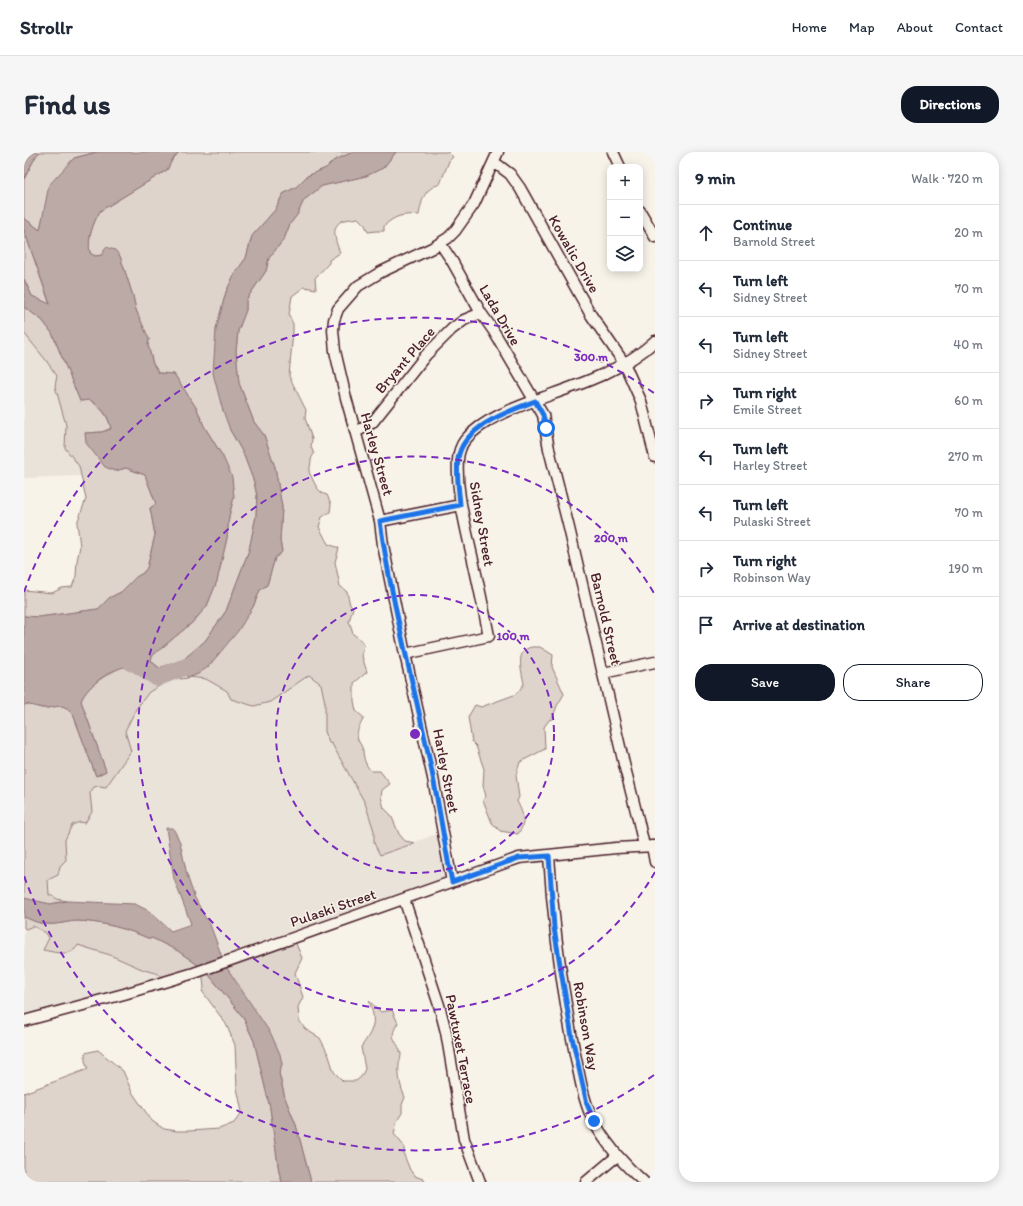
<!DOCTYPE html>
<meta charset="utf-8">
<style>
body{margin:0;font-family:Itim,sans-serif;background:#f6f6f7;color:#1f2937}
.controls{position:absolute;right:12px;top:12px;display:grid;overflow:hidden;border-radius:8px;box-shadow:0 2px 10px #0003}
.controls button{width:36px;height:36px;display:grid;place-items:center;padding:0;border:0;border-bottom:1px solid #e0e1e3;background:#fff;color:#1f2937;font:20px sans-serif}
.stop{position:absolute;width:12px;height:12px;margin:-9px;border:3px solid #1a73e8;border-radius:50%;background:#fff}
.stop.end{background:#1a73e8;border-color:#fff;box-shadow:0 1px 4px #0008}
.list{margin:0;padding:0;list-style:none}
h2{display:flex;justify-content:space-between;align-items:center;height:52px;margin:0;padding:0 16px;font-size:17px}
h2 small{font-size:13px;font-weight:400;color:#747a83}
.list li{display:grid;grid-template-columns:26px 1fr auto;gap:12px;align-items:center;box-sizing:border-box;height:56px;padding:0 16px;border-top:1px solid #e0e1e3}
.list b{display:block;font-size:15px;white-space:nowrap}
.list p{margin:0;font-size:13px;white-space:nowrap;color:#747a83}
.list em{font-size:13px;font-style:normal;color:#747a83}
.actions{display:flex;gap:8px;padding:12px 16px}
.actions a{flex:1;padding:9px 0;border:1px solid #111827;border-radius:16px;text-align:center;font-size:14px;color:#111827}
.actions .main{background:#111827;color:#fff}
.icon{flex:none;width:22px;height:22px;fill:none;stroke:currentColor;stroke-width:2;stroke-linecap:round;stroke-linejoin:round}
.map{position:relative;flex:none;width:631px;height:1030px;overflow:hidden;border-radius:16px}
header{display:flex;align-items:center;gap:24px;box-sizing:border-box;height:56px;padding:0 20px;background:#fff;border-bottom:1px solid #e0e1e3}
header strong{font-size:19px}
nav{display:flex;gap:22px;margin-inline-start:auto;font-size:14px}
.intro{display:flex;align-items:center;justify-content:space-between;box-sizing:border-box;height:96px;padding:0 24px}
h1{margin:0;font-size:28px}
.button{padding:10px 18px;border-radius:16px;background:#111827;color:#fff;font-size:14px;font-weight:700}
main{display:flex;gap:24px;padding:0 24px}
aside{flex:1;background:#fff;border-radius:16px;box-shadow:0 2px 10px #0003}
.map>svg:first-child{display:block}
.built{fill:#eae3da}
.green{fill:#ded4cc;stroke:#947a7c}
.water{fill:#bcaaa7;stroke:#8e7275}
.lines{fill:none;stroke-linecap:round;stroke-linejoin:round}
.river{stroke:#bcaaa7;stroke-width:17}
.minor-casing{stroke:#4a1f2b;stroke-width:13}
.minor{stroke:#f7f3e8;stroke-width:10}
.route{stroke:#1a73e8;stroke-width:5}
.ring{fill:none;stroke:#7b2cbf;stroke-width:2;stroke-dasharray:7 5}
.labels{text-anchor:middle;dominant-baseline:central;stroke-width:3;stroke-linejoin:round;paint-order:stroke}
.street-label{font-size:15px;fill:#4a1f2b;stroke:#f7f3e8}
.centre{fill:#7b2cbf;stroke:#f7f3e8;stroke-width:2}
.ring-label{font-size:12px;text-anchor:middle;font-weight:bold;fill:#7b2cbf;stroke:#f7f3e8;stroke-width:3;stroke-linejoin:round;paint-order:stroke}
</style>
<header>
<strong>Strollr</strong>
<nav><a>Home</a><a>Map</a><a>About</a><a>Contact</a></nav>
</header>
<div class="intro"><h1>Find us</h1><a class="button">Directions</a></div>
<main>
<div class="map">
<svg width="631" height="1030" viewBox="0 0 631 1030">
<rect width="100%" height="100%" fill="#f7f3e8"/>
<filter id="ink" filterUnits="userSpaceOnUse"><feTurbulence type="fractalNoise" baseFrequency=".025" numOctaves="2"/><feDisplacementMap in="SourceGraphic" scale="8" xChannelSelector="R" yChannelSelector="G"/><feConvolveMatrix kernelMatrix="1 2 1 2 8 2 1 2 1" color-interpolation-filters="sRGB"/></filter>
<g filter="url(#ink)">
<path class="built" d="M0 181 21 207 33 224 31 234 42 273 41 296 55 314 57 324 0 326Z
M150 511 154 513 156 527 165 525 182 527 221 551 230 554 246 550 285 523 297 532 301 551V579L341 651 350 679V691L356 703 418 680 427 729 201 813 184 767H180L182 766 170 744 163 723 147 704 150 727 168 771 147 779 125 759 43 750 33 747 29 744 25 743 24 728 34 723 36 714 42 708 41 688 48 673 56 670 68 660 66 641 70 635 75 634 112 557 125 540 137 533V527L140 526V522L137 515Z
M9 774 22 781 25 786 19 797 52 796 54 792 86 803 120 818 132 821 145 829 0 870V776L2 777Z"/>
<path class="green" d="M16 0H73L50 6C36 29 20 51 16 78L0 66V27L12 4Z
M155 0H329L309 9 302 16 283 24 272 35 259 42 251 58 228 84 222 106 211 121 202 140 192 177 206 278 219 301 230 330 233 344 232 364 225 398 202 459 181 489 160 507 161 519 164 526 156 527 154 513 150 511 137 515V517L127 509 128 504 169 470 183 454 193 429 203 386 205 364 210 345 199 305 180 274 173 257 150 222 135 221 129 212 124 193 125 187 112 158 109 144 96 104 78 103 71 104 66 101C63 87 69 71 76 59L143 18 148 8Z
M372 0H424L429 5 425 9 416 32C400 37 398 47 395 63 380 62 371 63 360 74V79H352L344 80 341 73 334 66C329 67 323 67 318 69 305 75 313 92 316 101L305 108V111L291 126 292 137 280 135 268 144 265 163 269 172V180L265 224 282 258 281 266 288 287 287 295 290 302C286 306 287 314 285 320 290 329 293 341 303 343L307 352 306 360 298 365 295 375 304 392 315 396 311 410 316 434 323 440 326 453 329 456 325 469 329 482 337 488 340 493 338 504 343 520 330 531V549L332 559 340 566C336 573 330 582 335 590 336 592 339 596 339 599 340 608 341 612 347 619H356L366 632 358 638 357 645 360 656 367 663 375 682 381 689 391 691 356 703 350 691V679L341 651 308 592 305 591 301 579V551L297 532 285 523 246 550 230 554 207 547 203 539 182 527 165 525 174 522 229 455 236 438 243 433 251 406 258 399 256 389 258 355 251 315 240 283 230 270 215 231 212 199 214 179 222 158V148L242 119 245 106 260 87 266 72 273 63 280 48 298 34 342 24 359 16Z
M0 78 26 153 8 144 0 127Z
M0 155 18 168 28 181 56 249 66 248C78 257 83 262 87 276L78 280 61 281 91 319 102 316 121 323 132 352 126 356 131 383 123 416 119 421 112 425 97 440 85 446 74 457 15 465 0 464V438L28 441 38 436 48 435 52 424 53 409 56 394 53 371 62 347 55 314 41 296 42 273 31 234 33 224 21 207 0 181Z
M508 495H516L529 503 528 515 540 542 533 554 528 567 525 568 520 575 521 597 496 610 492 623 495 645 493 649C499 662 503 669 494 682L476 679 468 671 459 648 462 644 459 634 460 617 452 594 448 590 444 565 451 553 457 555 490 543 494 540 500 532C498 519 490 498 508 495Z
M100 514 112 515 137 527V533L125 540 112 557 101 579 107 599 82 635 75 634 70 635 66 641 68 660 61 671 56 670 48 673 41 688 42 708 36 714 34 723 24 728 25 743 29 744 33 747 43 749 26 752 1 747 0 746V554L2 552C7 553 13 555 18 556 33 557 37 548 49 562L72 624 82 619 57 549C63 533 85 521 100 514Z
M0 765C8 768 15 772 23 772 34 773 44 769 54 769 79 770 104 777 126 787L128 786 154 799 181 818 219 865 230 889 246 956 255 1020 258 1030H0V941L64 917 61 909V901L74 898 99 919 108 940 128 969 140 977 153 979H165L195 977 210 971 218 960 213 936 211 893 202 872 178 839 180 836 178 818 145 829 132 821 120 818 86 803 54 793C47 806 31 800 19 798L25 786 22 781 9 774 2 777 0 776Z
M270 787 278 806 271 821 279 845 274 855 275 868 281 877 296 886 305 904 310 920 319 929H332L337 925 341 917 337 895C350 877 353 870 345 849L357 860 368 858 374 871C363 887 374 888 377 902 377 905 376 909 375 912 374 923 376 935 381 945L378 953V961L373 969 370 982 380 994V1003L386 1018 391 1024 399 1027 402 1030H287L272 973 261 946 255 921 258 912 201 813Z"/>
<path class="water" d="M0 0H16L12 4 0 27Z
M73 0H155L148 8 143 18 76 59C69 71 63 87 66 101L71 104 78 103 82 95 91 98 96 104 109 144 112 158 125 187 124 193 129 212 135 221 150 222 173 257 180 274 199 305 208 325 210 345 205 364 203 386 193 429 183 454 169 470 128 504 127 509C133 515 140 518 140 527H137C129 523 120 517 112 515 94 510 63 533 57 549L82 619 72 624 49 562C37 548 33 557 18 556 13 555 7 553 2 552L0 554V464L15 465 74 457 85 446 97 440 112 425 119 421 123 416 131 383 126 356 132 352 121 323 102 316 91 319 81 315 62 291 61 281 78 280 87 277C84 262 78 256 66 248L56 249 28 181 18 168 0 155V127L8 144 26 152 0 78V66L16 78 25 33 50 6Z
M329 0H372L359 16 342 24 298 34 280 48 273 63 266 72 260 87 245 106 242 119 222 148V158L214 179 212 199 215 231 230 270 240 283 251 315 258 355 256 389 258 400 251 406 243 433 236 438 229 455 214 479 184 515 174 522 164 526 161 519 160 507 181 489 202 459 225 398 232 364 233 344 230 330 219 301 206 278 198 256 189 221 192 177 202 140 211 121 222 106 228 84 251 58 259 42 272 35 283 24 302 16 309 9Z
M142 676H149L156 690 163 723 170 744 182 767H184L201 813 247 882 256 902 258 912 255 921 261 946 272 973 287 1030H258L255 1020 246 956 230 889 219 865 181 818 154 799 128 786 126 787C104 777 79 770 54 769 44 769 34 773 24 772 15 772 8 768 0 765V746L26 752 43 749 111 752 125 759 147 779 167 772 150 727Z"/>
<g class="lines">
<path class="river" d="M107 511 109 510 133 526 171 511 178 502"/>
<defs>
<path id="minor" d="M589 0 596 15
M470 10 486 22 496 36 567 163 600 211 617 249 631 305
M616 59 631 85
M416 91 428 109 457 161 469 178 519 263 525 297 545 376 600 612 614 667 620 694
M332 280 348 271 402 203 428 177 440 168 457 161
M356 369 437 353
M381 502 465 484C459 454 453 425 446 395 440 367 432 337 434 308 434 302 437 293 441 288 460 265 499 253 526 243 563 230 602 216 631 189
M579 521 631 510
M628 694 631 710
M525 704C529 770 538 837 551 902 556 925 559 949 570 970 583 993 600 1013 620 1030
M428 730 409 626 381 502 359 393 356 369 322 246 311 199 309 178 310 168 314 157 334 134 357 120 408 96 424 86 431 79 450 52 474 0
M380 747 415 853 422 880 440 987 456 1030
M0 869 100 842 170 821 495 706 592 696 631 694
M562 1030 593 1004"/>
</defs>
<use href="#minor" class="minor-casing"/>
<use href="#minor" class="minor"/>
</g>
</g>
<g class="lines" filter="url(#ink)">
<path class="route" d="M522 276 519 263 511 249C485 259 438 275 434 307 432 322 435 338 436 353L356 369C368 455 392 540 409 625 416 660 421 695 428 730L495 706 525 704 530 776 548 885 563 952 570 969"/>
</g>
<g class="ring">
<circle cx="391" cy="582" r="139"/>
<path d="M631 720A277 277 0 1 1 631 443"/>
<path d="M630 923A416 416 0 0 1 0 724M0 440A416 416 0 0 1 630 241"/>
</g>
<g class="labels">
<g class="street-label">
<text transform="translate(550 102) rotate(60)">Kowalic Drive</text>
<text transform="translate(476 163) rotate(60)">Lada Drive</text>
<text transform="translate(381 208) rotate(-49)">Bryant Place</text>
<text transform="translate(353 302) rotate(74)">Harley Street</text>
<text transform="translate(458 372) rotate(80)">Sidney Street</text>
<text transform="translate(582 467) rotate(77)">Barnold Street</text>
<text transform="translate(422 619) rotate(79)">Harley Street</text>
<text transform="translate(309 756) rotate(-19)">Pulaski Street</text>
<text transform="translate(562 874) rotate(80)">Robinson Way</text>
<text transform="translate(437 897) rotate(79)">Pawtuxet Terrace</text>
</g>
</g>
<circle cx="391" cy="582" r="6" class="centre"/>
<g class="ring-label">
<text x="567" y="209">300 m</text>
<text x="587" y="390">200 m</text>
<text x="489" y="488">100 m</text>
</g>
</svg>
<div class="controls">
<button>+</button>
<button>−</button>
<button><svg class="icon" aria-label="layers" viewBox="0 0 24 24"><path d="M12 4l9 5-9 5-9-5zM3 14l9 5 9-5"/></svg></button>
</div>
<div class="stop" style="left:522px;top:276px"></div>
<div class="stop end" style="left:570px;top:969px"></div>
</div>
<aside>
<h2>9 min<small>Walk · 720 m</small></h2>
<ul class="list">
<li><svg class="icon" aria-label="ahead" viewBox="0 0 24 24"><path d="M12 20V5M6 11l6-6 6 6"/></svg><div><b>Continue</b><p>Barnold Street</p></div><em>20 m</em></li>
<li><svg class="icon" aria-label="left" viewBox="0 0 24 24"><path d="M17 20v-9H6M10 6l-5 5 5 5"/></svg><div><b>Turn left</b><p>Sidney Street</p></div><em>70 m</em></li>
<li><svg class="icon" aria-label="left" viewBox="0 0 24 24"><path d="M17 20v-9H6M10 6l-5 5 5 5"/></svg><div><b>Turn left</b><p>Sidney Street</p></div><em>40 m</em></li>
<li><svg class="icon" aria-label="right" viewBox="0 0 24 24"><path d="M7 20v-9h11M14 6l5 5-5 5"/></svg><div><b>Turn right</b><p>Emile Street</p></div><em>60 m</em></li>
<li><svg class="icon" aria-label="left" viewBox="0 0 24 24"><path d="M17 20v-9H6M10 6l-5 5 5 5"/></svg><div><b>Turn left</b><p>Harley Street</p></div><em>270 m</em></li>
<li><svg class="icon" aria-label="left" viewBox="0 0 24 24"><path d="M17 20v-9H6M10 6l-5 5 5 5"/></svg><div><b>Turn left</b><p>Pulaski Street</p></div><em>70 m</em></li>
<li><svg class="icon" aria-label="right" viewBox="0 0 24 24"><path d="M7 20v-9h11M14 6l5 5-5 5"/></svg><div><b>Turn right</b><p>Robinson Way</p></div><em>190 m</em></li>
<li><svg class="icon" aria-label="arrive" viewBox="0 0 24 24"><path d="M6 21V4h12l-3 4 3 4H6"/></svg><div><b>Arrive at destination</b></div></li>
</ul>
<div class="actions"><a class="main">Save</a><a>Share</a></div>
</aside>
</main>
